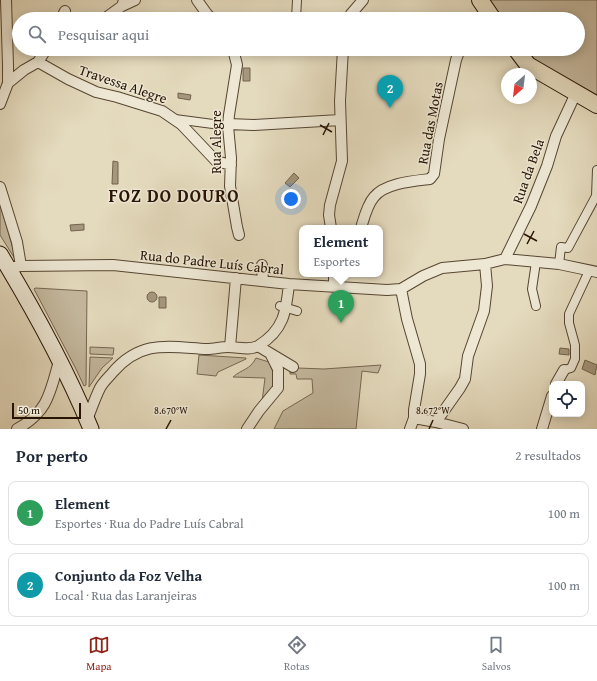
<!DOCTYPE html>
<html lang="pt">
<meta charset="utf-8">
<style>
body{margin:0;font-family:"Gentium Book Plus",serif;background:#f2f2f3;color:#1f2937}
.controls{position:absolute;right:12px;bottom:12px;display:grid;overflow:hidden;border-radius:8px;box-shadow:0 2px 10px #0003}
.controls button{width:36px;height:36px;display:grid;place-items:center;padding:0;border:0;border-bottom:1px solid #e0e1e3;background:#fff;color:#1f2937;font:20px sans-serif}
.compass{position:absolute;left:501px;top:68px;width:36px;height:36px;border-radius:50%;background:#fff;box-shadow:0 2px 10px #0003;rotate:208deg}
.scale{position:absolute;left:12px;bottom:10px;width:69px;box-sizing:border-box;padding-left:4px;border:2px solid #271404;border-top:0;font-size:11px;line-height:14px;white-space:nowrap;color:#271404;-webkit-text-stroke:3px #ede7d4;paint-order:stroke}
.you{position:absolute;left:291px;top:199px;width:14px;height:14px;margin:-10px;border:3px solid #fff;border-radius:50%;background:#1a73e8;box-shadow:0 0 0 6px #1a73e833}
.badge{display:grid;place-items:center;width:26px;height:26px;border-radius:50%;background:#8f2418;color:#fff;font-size:13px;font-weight:700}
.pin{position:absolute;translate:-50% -33px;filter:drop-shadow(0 1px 2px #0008)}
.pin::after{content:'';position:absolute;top:21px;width:14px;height:12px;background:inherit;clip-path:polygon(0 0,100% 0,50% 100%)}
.popup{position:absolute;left:299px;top:225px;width:84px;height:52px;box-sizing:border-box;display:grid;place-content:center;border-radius:8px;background:#fff;filter:drop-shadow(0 1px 3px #0005);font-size:13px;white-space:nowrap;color:#747a83}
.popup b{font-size:15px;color:#1f2937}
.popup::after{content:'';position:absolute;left:50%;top:100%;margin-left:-8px;border:8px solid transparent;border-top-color:#fff}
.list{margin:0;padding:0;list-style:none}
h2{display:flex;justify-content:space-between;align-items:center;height:52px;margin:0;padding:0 16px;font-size:17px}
h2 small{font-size:13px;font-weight:400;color:#747a83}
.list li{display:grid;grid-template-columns:26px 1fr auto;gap:12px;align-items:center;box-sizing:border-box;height:64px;margin:0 8px 8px;padding:0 8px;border:1px solid #e0e1e3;border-radius:8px}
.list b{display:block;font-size:15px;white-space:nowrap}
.list p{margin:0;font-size:13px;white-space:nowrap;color:#747a83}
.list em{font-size:13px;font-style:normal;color:#747a83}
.icon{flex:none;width:22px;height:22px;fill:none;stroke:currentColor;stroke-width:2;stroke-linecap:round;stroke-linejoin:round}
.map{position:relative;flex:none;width:597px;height:429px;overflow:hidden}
.search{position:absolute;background:#fff;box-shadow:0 2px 10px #0003;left:12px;right:12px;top:12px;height:44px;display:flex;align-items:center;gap:10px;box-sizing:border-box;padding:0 14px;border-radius:22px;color:#747a83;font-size:15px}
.sheet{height:196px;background:#fff}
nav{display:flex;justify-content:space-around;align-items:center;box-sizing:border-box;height:56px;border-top:1px solid #e0e1e3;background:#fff;font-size:11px;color:#747a83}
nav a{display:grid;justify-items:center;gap:2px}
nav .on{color:#8f2418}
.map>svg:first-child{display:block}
.green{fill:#c4b89e;stroke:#766651}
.water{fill:#a4977e;stroke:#72634d}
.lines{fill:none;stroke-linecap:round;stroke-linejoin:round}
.pedestrian-casing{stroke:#564632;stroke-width:10}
.minor-casing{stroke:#564632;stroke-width:12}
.secondary-casing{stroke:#271404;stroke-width:17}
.primary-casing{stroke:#271404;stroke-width:18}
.pedestrian{stroke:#ede7d4;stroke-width:8}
.minor{stroke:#ede7d4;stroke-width:10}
.secondary{stroke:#ede7d4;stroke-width:15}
.primary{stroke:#e4dabd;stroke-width:16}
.ticks{fill:none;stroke:#271404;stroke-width:1.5}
.labels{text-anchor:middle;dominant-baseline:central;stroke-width:3;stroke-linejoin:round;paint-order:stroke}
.street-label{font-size:14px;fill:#271404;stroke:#ede7d4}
.district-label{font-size:18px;font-weight:bold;letter-spacing:1px;fill:#271404;stroke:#ede7d4}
.ticks-label{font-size:10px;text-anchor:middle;fill:#271404;stroke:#ede7d4;stroke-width:3;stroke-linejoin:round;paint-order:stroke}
</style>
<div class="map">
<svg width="597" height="429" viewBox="0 0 597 429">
<rect width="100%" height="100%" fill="#e4dabd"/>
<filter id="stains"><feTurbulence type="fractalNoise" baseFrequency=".005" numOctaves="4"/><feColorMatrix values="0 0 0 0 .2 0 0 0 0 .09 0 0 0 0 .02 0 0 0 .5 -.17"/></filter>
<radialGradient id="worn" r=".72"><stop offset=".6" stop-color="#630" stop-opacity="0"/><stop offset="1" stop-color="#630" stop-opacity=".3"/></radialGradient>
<path class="green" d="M490 0H597V95C576 83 539 67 524 49H578V19H503Z
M0 204 16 259H15L0 235Z
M35 288 87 291 86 385 84 386 76 369 34 289Z
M90 347 114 348 113 355 90 354Z
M199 355 246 358V359L218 372 216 376 197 374Z
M90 357 113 358 102 368 89 387Z
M256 358 269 362 275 377 276 385 262 402 265 378 233 377C242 369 250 370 256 358Z
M381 365 378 373 362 371 356 429H274L283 411 313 393 312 379H297L296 374H290V371L298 368 324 369Z"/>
<path class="water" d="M243 68H250V81H243Z
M178 93 191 95 190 100 178 98Z
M113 161 118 162V184H112Z
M294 173 299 178 290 187 285 183Z
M84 224V230L71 231 70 225Z
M147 297a5 5 0 1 1 10 0a5 5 0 1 1-10 0Z
M159 297H166V308H159Z
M560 348 569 349V355L559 354Z
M585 360 597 365 595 375 582 369Z"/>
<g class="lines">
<defs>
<path id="pedestrian" d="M296 19 297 0
M175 119 228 126
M559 264 561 247 568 248 596 196 597 170
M280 306 297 311
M536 306 532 289 536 262
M564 370 571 368 575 359V345L569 323V314L589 271"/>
<path id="minor" d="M6 0 8 65V83
M197 0 207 14 212 19
M122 6 135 0
M61 19 65 11
M104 19 122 6 124 0
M349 19 351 14 363 0
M233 49 237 65 229 115 228 126 231 158 230 186 237 227 239 235
M38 62 68 79 96 92 117 97 162 111 181 124 216 161 231 165
M0 104 8 83 24 70 38 62 45 51 49 49
M228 124 254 125 340 120
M0 187 17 242 21 266
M331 228 329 215 330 205 342 161 340 101 343 49
M361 228C364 218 367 205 374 197 385 183 414 181 430 179L434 174 439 139 456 60 460 49
M505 259 531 206 547 166 556 136 576 93
M262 265 263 281
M9 268 21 266 113 265 289 284 387 290 401 289 423 276 442 268 485 264 505 259 559 264 597 272
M334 287V274
M401 289 407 319 420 364V374L414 410V418L410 429
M258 346C284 330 286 312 289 284
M230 347 236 278
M556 384 564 370
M414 418 436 422 463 429
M87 420C91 410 95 398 100 388 103 382 109 377 113 372 142 339 169 347 207 349 214 349 221 347 228 347 239 347 248 351 258 346L293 367
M436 422 460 388 465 379 468 356 484 311 487 286 485 264
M17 429C48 412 50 393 59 361
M247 429 259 411 278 388V369L271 355
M542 429 552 396"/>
<path id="secondary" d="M0 254C34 310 66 368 91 429"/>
<path id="primary" d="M480 0 493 19
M516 49 528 65 597 105"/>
</defs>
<use href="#pedestrian" class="pedestrian-casing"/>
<use href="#minor" class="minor-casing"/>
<use href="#secondary" class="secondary-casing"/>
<use href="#primary" class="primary-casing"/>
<use href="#pedestrian" class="pedestrian"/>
<use href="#minor" class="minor"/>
<use href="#secondary" class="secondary"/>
<use href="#primary" class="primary"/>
</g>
<path class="ticks" d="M320 125 332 132M323 135 329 123M524 234 537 241M527 244 534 231M166 429 171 420M429 429 433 420"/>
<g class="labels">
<g class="street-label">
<text transform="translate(123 84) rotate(19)">Travessa Alegre</text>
<text transform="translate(430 123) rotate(-79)">Rua das Motas</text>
<text transform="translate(216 142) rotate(-90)">Rua Alegre</text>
<text transform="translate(528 171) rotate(-70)">Rua da Bela</text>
<text transform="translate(212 262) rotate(6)">Rua do Padre Luís Cabral</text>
</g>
<g class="district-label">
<text x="174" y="195">FOZ DO DOURO</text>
</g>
</g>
<g class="ticks-label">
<text x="171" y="414">8.670°W</text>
<text x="433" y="414">8.672°W</text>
</g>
<rect width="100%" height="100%" filter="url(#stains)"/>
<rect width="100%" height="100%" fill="url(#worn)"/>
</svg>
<div class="controls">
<button><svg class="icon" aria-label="locate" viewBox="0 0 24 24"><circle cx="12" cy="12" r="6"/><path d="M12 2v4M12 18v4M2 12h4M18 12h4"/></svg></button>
</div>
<svg class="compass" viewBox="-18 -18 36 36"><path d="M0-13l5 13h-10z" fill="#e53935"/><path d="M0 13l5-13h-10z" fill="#747a83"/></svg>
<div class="scale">50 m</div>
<div class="you"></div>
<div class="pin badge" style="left:341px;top:323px;background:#2e9e5b">1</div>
<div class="popup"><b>Element</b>Esportes</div>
<div class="pin badge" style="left:390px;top:108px;background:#0f9aa8">2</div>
<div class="search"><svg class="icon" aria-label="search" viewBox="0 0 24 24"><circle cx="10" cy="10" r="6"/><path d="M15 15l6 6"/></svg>Pesquisar aqui</div>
</div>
<section class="sheet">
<h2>Por perto<small>2 resultados</small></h2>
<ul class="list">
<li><span class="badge" style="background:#2e9e5b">1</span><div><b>Element</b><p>Esportes · Rua do Padre Luís Cabral</p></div><em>100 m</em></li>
<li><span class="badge" style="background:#0f9aa8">2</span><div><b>Conjunto da Foz Velha</b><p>Local · Rua das Laranjeiras</p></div><em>100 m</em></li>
</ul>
</section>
<nav>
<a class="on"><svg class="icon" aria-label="map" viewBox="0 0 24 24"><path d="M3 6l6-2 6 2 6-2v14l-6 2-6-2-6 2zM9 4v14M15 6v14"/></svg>Mapa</a>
<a><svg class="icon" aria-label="directions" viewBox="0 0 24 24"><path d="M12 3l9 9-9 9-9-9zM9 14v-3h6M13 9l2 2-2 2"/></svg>Rotas</a>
<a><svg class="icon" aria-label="saved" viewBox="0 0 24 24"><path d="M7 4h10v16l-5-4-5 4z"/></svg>Salvos</a>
</nav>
